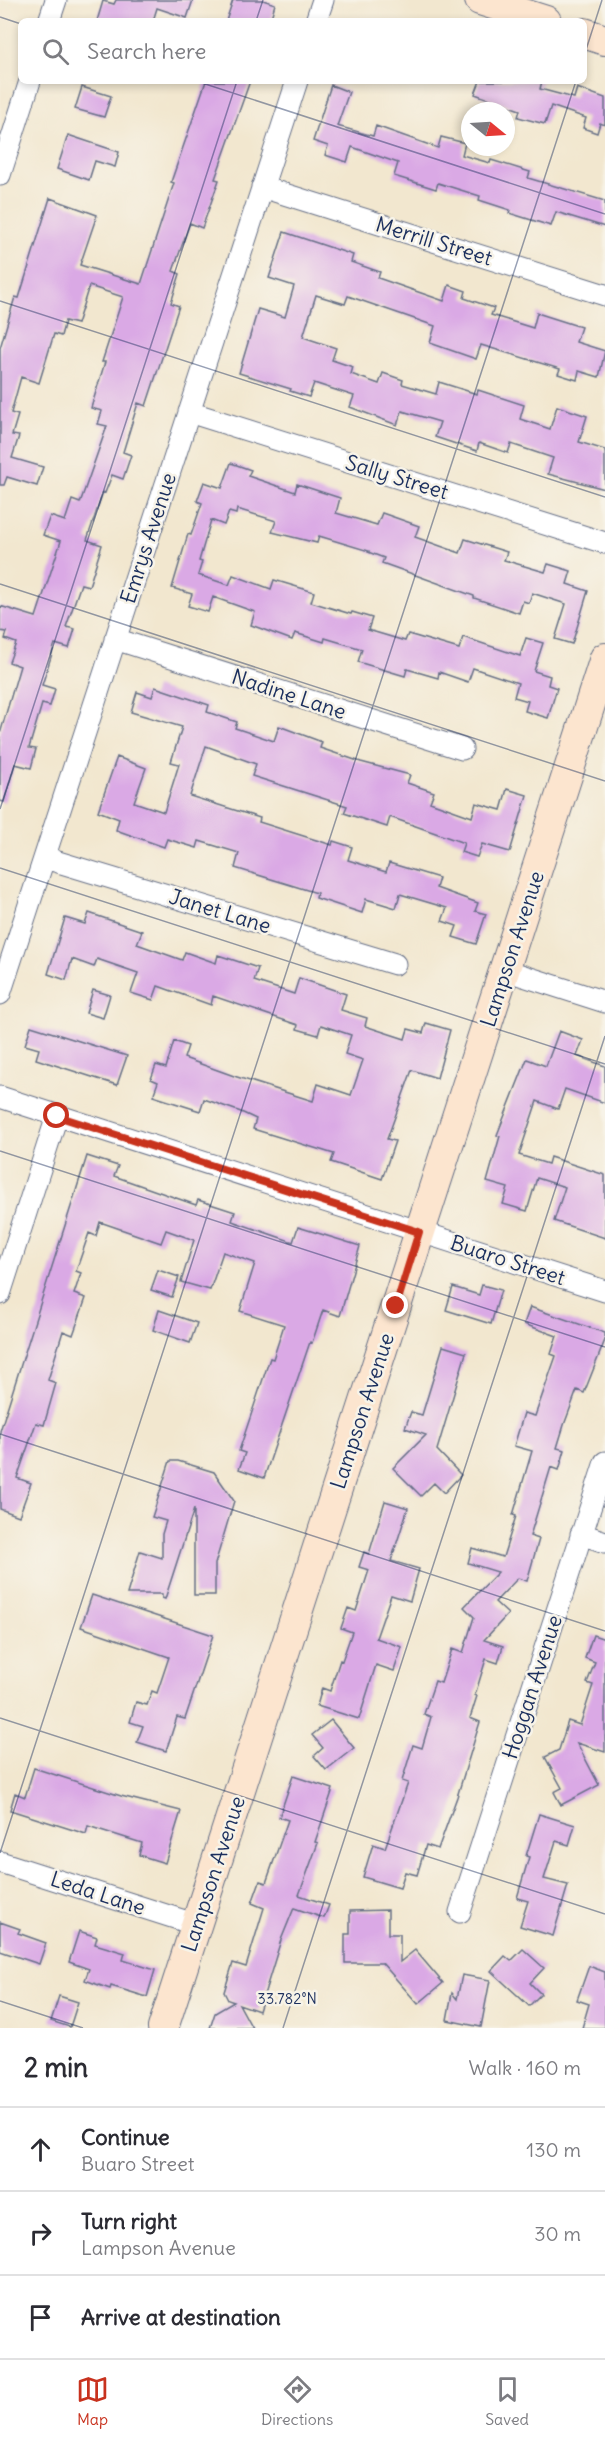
<!DOCTYPE html>
<meta charset="utf-8">
<style>
body{margin:0;font-family:Delius,sans-serif;background:#f2f2f3;color:#2b2b33}
.compass{position:absolute;left:461px;top:102px;width:54px;height:54px;border-radius:50%;background:#fff;box-shadow:0 3px 9px #0003;rotate:108deg}
.stop{position:absolute;width:18px;height:18px;margin:-14px;border:4px solid #c8321e;border-radius:50%;background:#fff}
.stop.end{background:#c8321e;border-color:#fff;box-shadow:0 2px 6px #0008}
.list{margin:0;padding:0;list-style:none}
h2{display:flex;justify-content:space-between;align-items:center;height:78px;margin:0;padding:0 24px;font-size:26px}
h2 small{font-size:20px;font-weight:400;color:#7c7c81}
.list li{display:grid;grid-template-columns:39px 1fr auto;gap:18px;align-items:center;box-sizing:border-box;height:84px;padding:0 24px;border-top:2px solid #e1e1e2}
.list b{display:block;font-size:22px;white-space:nowrap}
.list p{margin:0;font-size:20px;white-space:nowrap;color:#7c7c81}
.list em{font-size:20px;font-style:normal;color:#7c7c81}
.icon{flex:none;width:33px;height:33px;fill:none;stroke:currentColor;stroke-width:2;stroke-linecap:round;stroke-linejoin:round}
.map{position:relative;flex:none;width:605px;height:2028px;overflow:hidden}
.search{position:absolute;background:#fff;box-shadow:0 3px 9px #0003;left:18px;right:18px;top:18px;height:66px;display:flex;align-items:center;gap:15px;box-sizing:border-box;padding:0 21px;border-radius:9px;color:#7c7c81;font-size:22px}
.sheet{height:330px;background:#fff}
nav{display:flex;justify-content:space-around;align-items:center;box-sizing:border-box;height:84px;border-top:2px solid #e1e1e2;background:#fff;font-size:16px;color:#7c7c81}
nav a{display:grid;justify-items:center;gap:3px}
nav .on{color:#c8321e}
.map>svg:first-child{display:block}
.building{fill:#daa9e5}
.lines{fill:none;stroke-linecap:round;stroke-linejoin:round}
.street-casing{stroke:#666f86;stroke-width:23}
.secondary-casing{stroke:#666f86;stroke-width:32}
.street{stroke:#fff;stroke-width:21}
.secondary{stroke:#fce5cf;stroke-width:30}
.route{stroke:#c8321e;stroke-width:8}
.ticks{fill:none;stroke:#1b2f5e;stroke-width:1.5;stroke-opacity:0.45}
.labels{text-anchor:middle;dominant-baseline:central;stroke-width:5;stroke-linejoin:round;paint-order:stroke}
.street-label{font-size:21px;fill:#1b2f5e;stroke:#f7f3e8}
.ticks-label{font-size:15px;text-anchor:middle;fill:#1b2f5e;stroke:#f7f3e8;stroke-width:5;stroke-linejoin:round;paint-order:stroke}
</style>
<div class="map">
<svg width="605" height="2028" viewBox="0 0 605 2028">
<rect width="100%" height="100%" fill="#f7f3e8"/>
<filter id="ink" filterUnits="userSpaceOnUse"><feTurbulence type="fractalNoise" baseFrequency=".0167" numOctaves="2"/><feDisplacementMap in="SourceGraphic" scale="12" xChannelSelector="R" yChannelSelector="G"/><feConvolveMatrix kernelMatrix="1 2 1 2 8 2 1 2 1" color-interpolation-filters="sRGB"/></filter>
<filter id="wash" filterUnits="userSpaceOnUse"><feTurbulence type="fractalNoise" baseFrequency=".008" numOctaves="4" result="noise"/><feDisplacementMap in="SourceGraphic" scale="24" xChannelSelector="R" yChannelSelector="G"/><feGaussianBlur stdDeviation="1.35" result="paint"/><feColorMatrix in="noise" values="0 0 0 0 0 0 0 0 0 0 0 0 0 0 0 0 0 1.4 0 .05"/><feComposite in="paint" operator="in"/></filter>
<g filter="url(#wash)">
<rect width="100%" height="100%" fill="#f2e7cf"/>
<g id="blocks">
<path class="building" d="M116 0H193L187 18 157 8 153 21H97L103 1 114 4Z
M233 0H263L275 4 270 21H226Z
M206 81H250L215 179 219 180 202 228 190 223 173 271 180 274 171 303 179 306 146 406 138 403 123 452 131 455 123 479 112 475 105 493 103 492 87 540 102 545 89 586 81 584 66 627 75 629 69 648 55 644 42 685 55 689 50 706 42 704 29 748 36 749 31 768 15 764 4 802 0 801V734L20 666 9 662 16 643 5 639 7 632 0 631V606L36 617 61 541 43 535 50 516 65 521 72 500 80 503 107 426 98 424 102 411 91 408 105 362H102L123 297 89 286 77 324 65 321 61 336 54 334 39 383 21 377 11 413 18 415 12 435 19 436 12 458 43 467 37 486 7 477 4 485H0V348L15 297 19 298 50 198 97 215 80 265 141 284 174 183 171 182Z
M480 81H542L540 89 574 98 577 88 605 98V125L600 123 597 133 583 128 586 118 551 106 545 124 518 117 520 110 475 94Z
M331 85 349 92 337 126 373 136 376 126 438 148 441 137 465 143 462 155 490 163 491 160 530 172 528 178 605 201V227L556 212 551 226 509 213 510 210 479 200 480 196 438 183 436 189 394 176 398 163 352 147 347 162 325 155 328 146 313 141Z
M82 87 111 96 104 117 75 109Z
M68 135 119 152 115 167 95 161 89 180 57 169Z
M284 232 353 255 351 262 380 272 378 278 444 301 449 285 466 291 464 298 494 308 491 315 533 328 537 313 581 327 576 342 605 351 599 377 579 371 577 380 558 374 560 369 481 345 476 359 430 343 435 326 348 296 345 304 316 295 303 337 336 348 332 360 353 367 351 374 379 384 383 373 403 380 402 384 436 394 439 382 477 394 478 390 524 405 520 419 550 429 557 406 587 416 579 442 605 450V489L548 474 553 458 511 444 508 453 479 443 477 451 435 437 440 422 402 411 397 425 350 407 354 396 314 383 309 397 290 391 291 389 239 373 258 309 285 317 294 286 269 278Z
M231 463 251 470 248 476 295 492 297 484 340 498 336 513 377 525 382 513 419 526 415 537 460 553 465 539 507 552 504 560 545 572 548 564 571 571 567 584 588 591 572 644 555 639 566 604 532 593 529 603 523 601 519 613 474 598V596L382 563 384 558 368 552 369 551 319 536 317 543 272 532 276 521 237 509 236 514 229 512 224 525 211 520 199 561 202 562 198 575 229 585 233 575 271 589 274 580 314 592 311 602 351 614 352 612 372 618 368 630 405 641 408 634 459 649 463 637 520 656 526 638 543 643 534 671 550 676 548 685 557 688 548 718 525 711 528 701 514 697 518 683 473 668 468 682 439 672 438 678 407 669 405 676 358 662 362 649 325 638 324 642 295 633 292 640 251 625 255 612 213 597 208 612 188 606 192 594 172 588 188 534 191 535 202 503 197 501 204 482 222 488Z
M155 687 209 705 207 712 237 722 235 728 274 741 279 726 322 742 320 748 361 762 410 775 407 783 434 792 430 802 472 817 476 803 501 810 507 789 527 795 510 852 482 844 477 857 461 852 464 843 390 817 387 827 344 813 347 806 252 776 256 764 206 746 190 796 260 818 259 822 332 845 333 841 352 847 348 860 386 872 389 863 439 878 436 888 478 903 475 911 486 914 476 944 453 937 457 926 442 921 447 908 400 894 396 908 366 899 362 913 316 898 317 893 235 868 239 853 199 841 197 848 167 839 164 847 116 830 119 819 98 811 117 757 146 768 134 802 164 812 179 764 171 762 182 727 131 712 137 692 152 697Z
M89 913 142 931 137 944 182 960 185 952 216 963 218 955 258 968 254 981 294 994 299 978 346 994 341 1010 367 1018 365 1026 405 1039 408 1029 423 1033 426 1023 450 1030 437 1078 412 1070 387 1139 395 1141 382 1179 331 1162 334 1154 253 1129 256 1119 241 1112 204 1099 200 1111 153 1096 158 1082 151 1079 156 1065 166 1068 174 1041 188 1046 184 1058 234 1076 313 1101 318 1084 351 1095 363 1060 345 1054 351 1035 321 1025 318 1035 297 1029 298 1025 213 996 211 1005 158 986 153 1000 131 993 138 973 97 959 94 967 72 959 66 980 48 974 65 918 85 924Z
M93 990 110 995 103 1018 86 1013Z
M31 1026 127 1056 117 1085 36 1059 39 1049 25 1045Z
M559 1031 583 1040 577 1056 605 1066V1103L565 1089 558 1109 537 1101 519 1155 548 1164 550 1157 605 1175V1238L554 1221 565 1187 537 1178 527 1211 503 1204 508 1188 487 1182 500 1136 497 1135 527 1059 546 1066Z
M87 1156 118 1166 114 1176 196 1205 198 1200 235 1212 232 1221 293 1242 298 1227 360 1246 340 1316 323 1310 312 1343 310 1342 264 1478 239 1469 245 1453 239 1451 270 1358 273 1359 284 1325 240 1311 255 1263 223 1252 210 1290 181 1282 194 1240 166 1230 161 1243 100 1222 96 1236 89 1233 76 1271 81 1273 74 1294 86 1298 73 1335 63 1331 48 1380 56 1383 44 1425 36 1423 17 1478 31 1483 19 1516 0 1509V1431Z
M158 1270 179 1277 172 1297 151 1290Z
M482 1285 501 1290 491 1324 446 1310 453 1287 479 1295Z
M530 1307 605 1333V1340L584 1393 577 1390 564 1425 557 1448 565 1450 559 1470 551 1467 530 1536 539 1539 527 1581 518 1578 495 1602 508 1614 484 1640 503 1646 498 1663 486 1659 475 1695 477 1696 470 1718 480 1722 457 1797 438 1849 426 1845 417 1875 405 1872 400 1888 363 1877 373 1844 385 1848 408 1783 402 1781 413 1745 422 1748 431 1717 424 1714 435 1681 441 1683 452 1649 463 1653 474 1617 464 1607 498 1572 468 1563 472 1548 503 1557 516 1516 513 1515 532 1451 514 1446 524 1413 535 1416 556 1356 551 1354 557 1336 524 1324Z
M159 1310 197 1323 190 1343 153 1330Z
M443 1346 466 1353 437 1450 461 1475 444 1493 434 1483 421 1496 393 1468 426 1435 405 1428 411 1412 422 1415Z
M170 1461H178L214 1472 234 1501 215 1564V1595H194V1509L165 1599 162 1598V1594H127L140 1551 162 1558V1534L166 1521 152 1517Z
M385 1501 408 1508 391 1561 419 1569 410 1601 391 1595 376 1638 402 1647 394 1671 376 1665 359 1719 317 1706 322 1688 330 1691 340 1660 342 1661 352 1632 341 1628 348 1608 356 1611 369 1570 359 1567 364 1552 369 1554Z
M92 1595 213 1635 185 1719 177 1717 166 1751 137 1742 143 1726 130 1722 136 1702 147 1705 152 1691 157 1693 169 1657 81 1627Z
M593 1635 605 1639V1752L577 1743 599 1785 561 1805 554 1792 562 1788 545 1757 559 1750 568 1721 580 1725 593 1685 587 1683 595 1662 585 1658Z
M331 1720 354 1748 326 1770 314 1756 323 1748 312 1735Z
M34 1768 121 1796 181 1811 165 1863 139 1855 142 1843 88 1826 86 1834 10 1810 15 1793 25 1797Z
M293 1776 333 1789 315 1842 318 1843 299 1895 329 1905 324 1918 294 1908 281 1940 259 2011 239 2004 252 2028H210L215 2013 234 2002 228 2000 224 1992 233 1963 246 1967 264 1908 252 1903 260 1881 266 1883 288 1820 279 1817Z
M539 1814 575 1825 569 1845 556 1841 544 1879 568 1885 553 1936 520 1926 528 1901 517 1898 529 1857 526 1856Z
M388 1910V1934H400V1962L415 1950 443 1983 418 2004 382 1963H345V1934H350V1911Z
M0 1922 20 1929 18 1933 46 1943 39 1964 0 1951Z
M79 1931 97 1937 95 1944 125 1953 123 1960 155 1970 147 1997 111 1986 110 1989 85 1980 89 1969 69 1962Z
M523 1949 544 1968 530 1983 541 1994 529 2006 491 1971 505 1956 511 1961Z
M589 1966 605 1972V2028H582L589 2004 577 2000Z
M462 1975 490 1980 481 2027 447 2020 452 1993 457 1999Z
M59 1996 78 2002 70 2027 51 2021Z"/>
</g>
</g>
<g filter="url(#ink)">
<use href="#blocks" fill-opacity="0" stroke="#666f86" stroke-width="1.5"/>
<g class="lines">
<defs>
<path id="street" d="M49 21 56 0
M316 21 323 0
M0 175 30 81
M262 187 605 295
M189 412 605 543
M115 639 462 749
M45 858 395 964
M505 970 605 1002
M0 994 297 81
M0 1097 605 1291
M0 1294 57 1116
M581 1534 605 1542
M0 1862 197 1925
M460 1912 605 1462"/>
<path id="secondary" d="M480 0 546 21
M584 33 605 40
M163 2028 605 658"/>
</defs>
<use href="#street" class="street-casing"/>
<use href="#secondary" class="secondary-casing"/>
<use href="#street" class="street"/>
<use href="#secondary" class="secondary"/>
</g>
</g>
<g class="lines" filter="url(#ink)">
<path class="route" d="M57 1116 419 1232 396 1306"/>
</g>
<path class="ticks" d="M0 17 21 24M256 21 263 0M584 56 602 0M196 81 605 214M0 301 605 497M0 584 605 781M0 809 237 81M0 868 605 1064M0 1151 605 1347M0 1434 605 1631M0 1718 605 1914M0 1853 576 81M0 2001 83 2028M283 2028 605 1036"/>
<g class="labels">
<g class="street-label">
<text transform="translate(434 241) rotate(17)">Merrill Street</text>
<text transform="translate(397 477) rotate(17)">Sally Street</text>
<text transform="translate(148 538) rotate(-72)">Emrys Avenue</text>
<text transform="translate(289 694) rotate(18)">Nadine Lane</text>
<text transform="translate(220 911) rotate(17)">Janet Lane</text>
<text transform="translate(512 949) rotate(-72)">Lampson Avenue</text>
<text transform="translate(508 1260) rotate(18)">Buaro Street</text>
<text transform="translate(362 1411) rotate(-72)">Lampson Avenue</text>
<text transform="translate(532 1687) rotate(-72)">Hoggan Avenue</text>
<text transform="translate(213 1874) rotate(-72)">Lampson Avenue</text>
<text transform="translate(98 1893) rotate(18)">Leda Lane</text>
</g>
</g>
<g class="ticks-label">
<text x="287" y="2004">33.782°N</text>
</g>
</svg>
<svg class="compass" viewBox="-18 -18 36 36"><path d="M0-13l5 13h-10z" fill="#e53935"/><path d="M0 13l5-13h-10z" fill="#7c7c81"/></svg>
<div class="stop" style="left:57px;top:1116px"></div>
<div class="stop end" style="left:396px;top:1306px"></div>
<div class="search"><svg class="icon" aria-label="search" viewBox="0 0 24 24"><circle cx="10" cy="10" r="6"/><path d="M15 15l6 6"/></svg>Search here</div>
</div>
<section class="sheet">
<h2>2 min<small>Walk · 160 m</small></h2>
<ul class="list">
<li><svg class="icon" aria-label="ahead" viewBox="0 0 24 24"><path d="M12 20V5M6 11l6-6 6 6"/></svg><div><b>Continue</b><p>Buaro Street</p></div><em>130 m</em></li>
<li><svg class="icon" aria-label="right" viewBox="0 0 24 24"><path d="M7 20v-9h11M14 6l5 5-5 5"/></svg><div><b>Turn right</b><p>Lampson Avenue</p></div><em>30 m</em></li>
<li><svg class="icon" aria-label="arrive" viewBox="0 0 24 24"><path d="M6 21V4h12l-3 4 3 4H6"/></svg><div><b>Arrive at destination</b></div></li>
</ul>
</section>
<nav>
<a class="on"><svg class="icon" aria-label="map" viewBox="0 0 24 24"><path d="M3 6l6-2 6 2 6-2v14l-6 2-6-2-6 2zM9 4v14M15 6v14"/></svg>Map</a>
<a><svg class="icon" aria-label="directions" viewBox="0 0 24 24"><path d="M12 3l9 9-9 9-9-9zM9 14v-3h6M13 9l2 2-2 2"/></svg>Directions</a>
<a><svg class="icon" aria-label="saved" viewBox="0 0 24 24"><path d="M7 4h10v16l-5-4-5 4z"/></svg>Saved</a>
</nav>
